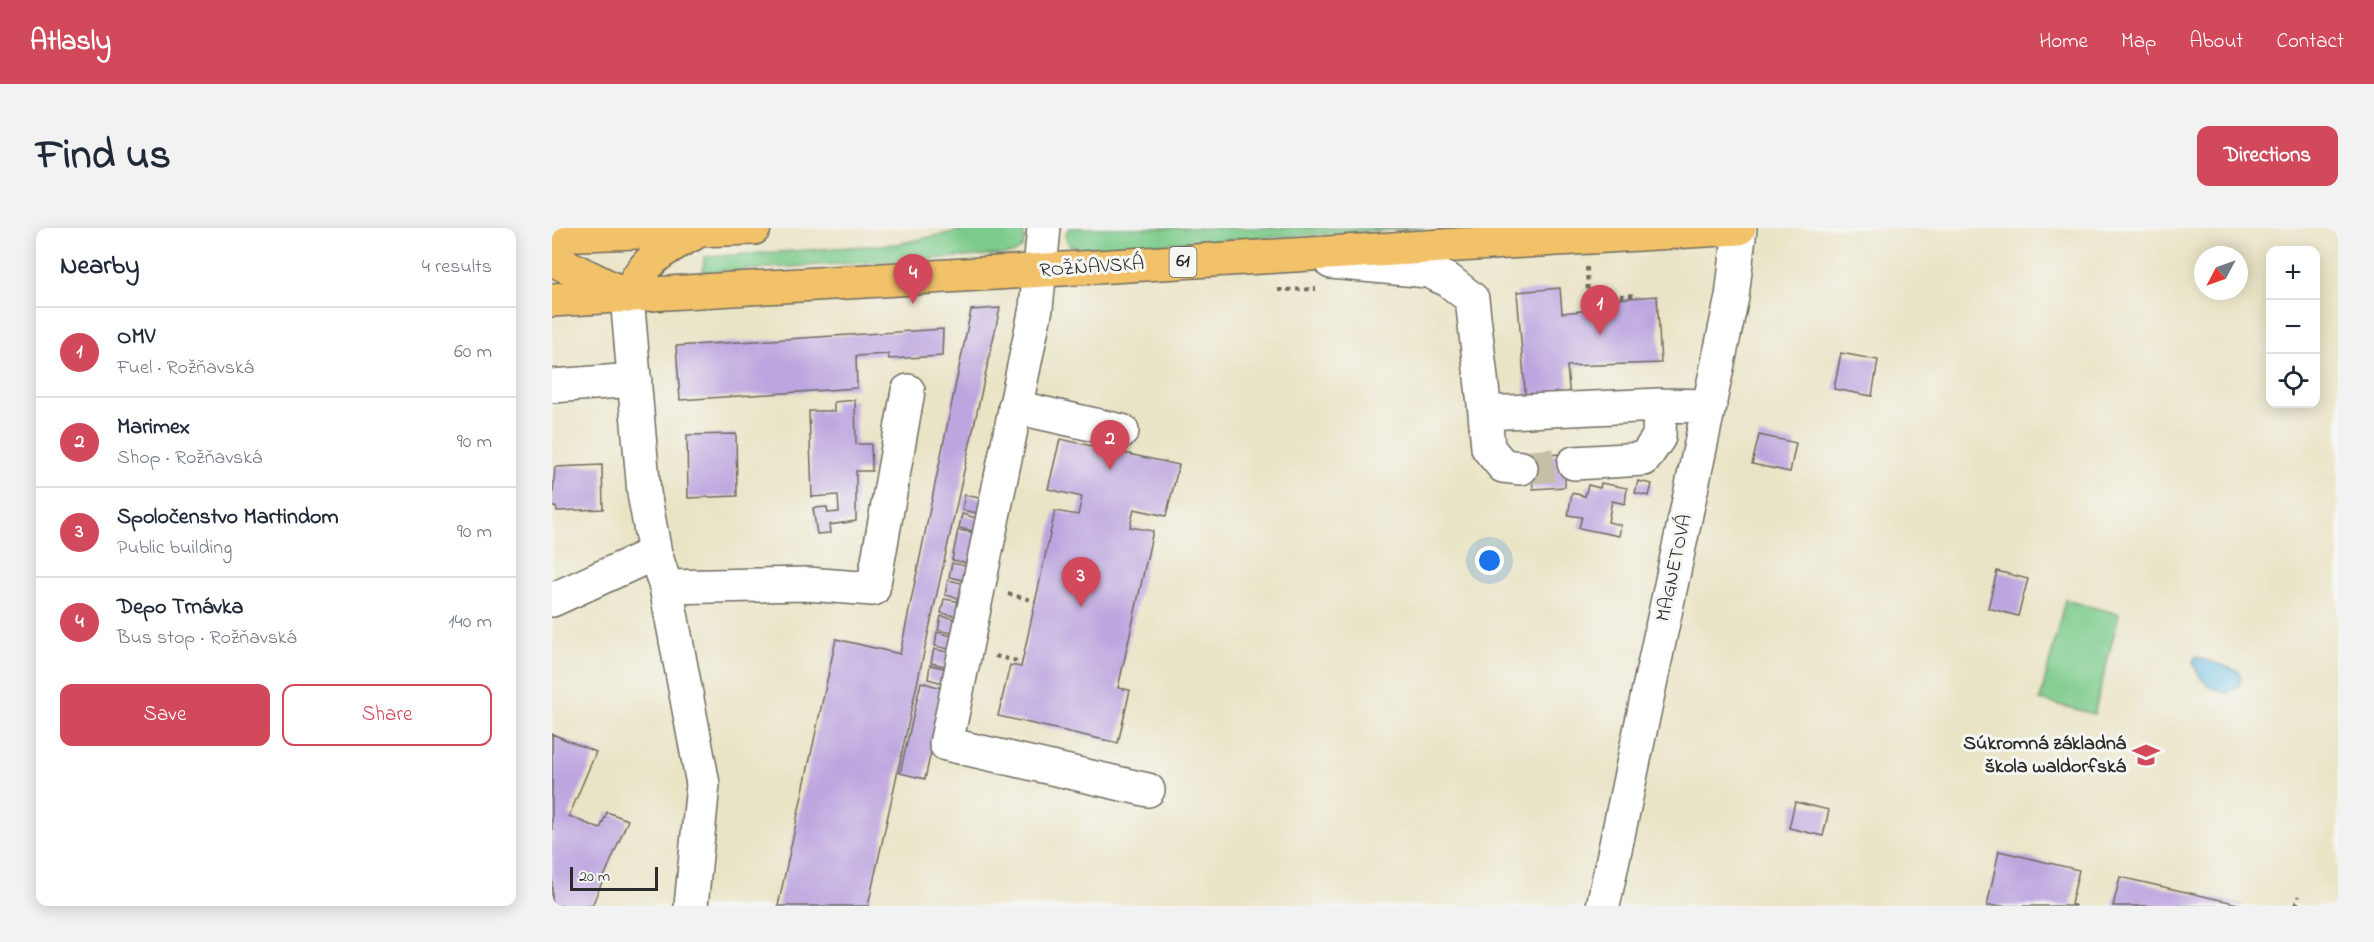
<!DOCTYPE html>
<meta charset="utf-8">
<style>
body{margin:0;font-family:"Indie Flower",sans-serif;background:#f2f2f3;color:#1f2937}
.controls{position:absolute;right:18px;top:18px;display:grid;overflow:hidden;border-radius:12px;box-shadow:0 3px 15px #0003}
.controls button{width:54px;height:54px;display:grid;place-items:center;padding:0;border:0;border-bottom:2px solid #e0e1e3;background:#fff;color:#1f2937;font:30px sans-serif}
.compass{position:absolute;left:1642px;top:18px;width:54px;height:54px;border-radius:50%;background:#fff;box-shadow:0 3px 15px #0003;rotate:229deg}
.scale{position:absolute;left:18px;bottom:15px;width:88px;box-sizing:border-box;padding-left:6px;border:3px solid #2b2b2b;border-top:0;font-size:16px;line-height:21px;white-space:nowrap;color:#2b2b2b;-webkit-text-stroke:4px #f6f6f2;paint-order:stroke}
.you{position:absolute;left:938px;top:333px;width:21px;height:21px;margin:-15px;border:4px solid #fff;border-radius:50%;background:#1a73e8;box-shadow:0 0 0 9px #1a73e833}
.badge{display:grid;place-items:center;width:39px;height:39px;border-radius:50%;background:#d1495b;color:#fff;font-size:20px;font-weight:700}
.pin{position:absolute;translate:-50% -50px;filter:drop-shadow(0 2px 3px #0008)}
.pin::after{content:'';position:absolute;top:32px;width:21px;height:18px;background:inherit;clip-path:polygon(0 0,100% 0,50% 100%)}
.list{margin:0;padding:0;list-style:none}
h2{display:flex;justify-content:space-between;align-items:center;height:78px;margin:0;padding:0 24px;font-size:26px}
h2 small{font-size:20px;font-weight:400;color:#747a83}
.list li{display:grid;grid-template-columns:39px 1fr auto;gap:18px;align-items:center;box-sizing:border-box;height:90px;padding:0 24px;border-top:2px solid #e0e1e3}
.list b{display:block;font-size:22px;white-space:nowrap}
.list p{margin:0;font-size:20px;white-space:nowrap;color:#747a83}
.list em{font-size:20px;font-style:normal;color:#747a83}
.actions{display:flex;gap:12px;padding:18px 24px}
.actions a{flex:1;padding:14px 0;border:2px solid #d1495b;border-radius:12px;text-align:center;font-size:21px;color:#d1495b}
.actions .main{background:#d1495b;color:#fff}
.icon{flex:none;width:33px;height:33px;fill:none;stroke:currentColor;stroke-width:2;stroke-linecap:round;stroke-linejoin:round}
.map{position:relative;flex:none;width:1786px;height:678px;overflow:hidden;border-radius:12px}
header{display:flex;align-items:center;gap:36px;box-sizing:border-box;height:84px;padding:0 30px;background:#d1495b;color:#fff}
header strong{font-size:28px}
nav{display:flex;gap:33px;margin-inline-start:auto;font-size:21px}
.intro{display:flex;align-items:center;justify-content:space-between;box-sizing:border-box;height:144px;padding:0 36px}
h1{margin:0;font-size:42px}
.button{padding:15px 27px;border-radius:12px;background:#d1495b;color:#fff;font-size:21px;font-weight:700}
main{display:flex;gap:36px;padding:0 36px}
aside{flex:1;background:#fff;border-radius:12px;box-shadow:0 3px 15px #0003}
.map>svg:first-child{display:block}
.green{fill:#7ccb8a;stroke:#547b5a;stroke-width:1.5}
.water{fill:#67bce3;stroke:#497487;stroke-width:1.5}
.building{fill:#bda6df}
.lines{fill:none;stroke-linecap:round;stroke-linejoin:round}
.minor-tunnel{stroke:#c4bfa7;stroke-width:33;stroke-dasharray:33 16;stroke-linecap:butt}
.minor-casing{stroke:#6e6c61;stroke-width:36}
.major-casing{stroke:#6e6c61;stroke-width:36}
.path{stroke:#6e6c61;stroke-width:4;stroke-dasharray:4.5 4.5;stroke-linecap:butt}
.minor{stroke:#fff;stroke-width:33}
.major{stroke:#f2c26a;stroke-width:33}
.labels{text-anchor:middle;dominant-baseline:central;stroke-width:6;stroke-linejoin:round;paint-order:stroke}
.shield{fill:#f6f6f2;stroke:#686867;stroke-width:1.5}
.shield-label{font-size:18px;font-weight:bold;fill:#2b2b2b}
.street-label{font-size:20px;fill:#2b2b2b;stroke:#f6f6f2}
.poi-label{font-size:20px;font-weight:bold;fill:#2b2b2b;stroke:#f6f6f2;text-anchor:end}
</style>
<header>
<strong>Atlasly</strong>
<nav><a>Home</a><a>Map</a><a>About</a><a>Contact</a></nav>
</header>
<div class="intro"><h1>Find us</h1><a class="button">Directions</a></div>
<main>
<aside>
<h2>Nearby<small>4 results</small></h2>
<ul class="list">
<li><span class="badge">1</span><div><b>OMV</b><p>Fuel · Rožňavská</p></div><em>60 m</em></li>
<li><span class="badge">2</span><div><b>Marimex</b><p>Shop · Rožňavská</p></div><em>90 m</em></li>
<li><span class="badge">3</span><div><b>Spoločenstvo Martindom</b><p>Public building</p></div><em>90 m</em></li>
<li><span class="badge">4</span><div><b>Depo Trnávka</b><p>Bus stop · Rožňavská</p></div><em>140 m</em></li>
</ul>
<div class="actions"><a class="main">Save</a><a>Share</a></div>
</aside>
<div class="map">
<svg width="1786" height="678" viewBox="0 0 1786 678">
<rect width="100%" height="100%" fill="#f6f6f2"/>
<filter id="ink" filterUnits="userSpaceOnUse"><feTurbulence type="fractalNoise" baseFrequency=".0167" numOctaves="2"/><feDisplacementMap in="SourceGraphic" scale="12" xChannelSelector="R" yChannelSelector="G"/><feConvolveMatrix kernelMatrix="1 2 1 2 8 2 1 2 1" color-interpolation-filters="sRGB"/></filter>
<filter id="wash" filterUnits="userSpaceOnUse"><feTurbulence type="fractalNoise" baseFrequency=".008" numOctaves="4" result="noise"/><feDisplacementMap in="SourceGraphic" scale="24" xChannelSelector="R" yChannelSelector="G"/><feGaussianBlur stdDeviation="1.35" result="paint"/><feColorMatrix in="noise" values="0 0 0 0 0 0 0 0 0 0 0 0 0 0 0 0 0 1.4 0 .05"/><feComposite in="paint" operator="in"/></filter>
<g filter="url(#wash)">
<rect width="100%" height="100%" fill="#eae4c6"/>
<path class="green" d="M422 0H470L473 11 470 20 461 26 151 44 152 29 345 16Z
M517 0H873L531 21 517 17 513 8Z
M1513 372 1567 386 1542 486 1488 472Z"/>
<path class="water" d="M1644 429 1687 443 1689 450 1686 459 1674 465C1655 459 1647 452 1641 433Z"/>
<g id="blocks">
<path class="building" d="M1008 60 1010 85 1039 82 1038 73 1105 68 1109 135 1015 138 1019 183 975 187 965 64Z
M448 80 316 678H226L284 411 348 426 419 82Z
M391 101 390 128 337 131 336 126 304 128 305 160 128 172 124 118Z
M1289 125 1326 132 1320 168 1282 161Z
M303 172 304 216H319L320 243H304V293L277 297 278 305 265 306 261 280 275 279 276 285 287 284 286 267 260 269 257 183H282V174Z
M184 206 185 268 136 270 135 207Z
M1207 207 1244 215 1238 244 1200 236Z
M508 211 627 237 614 288 582 281 578 299 601 303 566 460 578 462 566 515 446 488 458 437 469 439 503 283 526 287 530 269 496 261Z
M1022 225 1023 248H1013V259L981 261 980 251 968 229Z
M50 237 51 281 5 283 4 279H0L3 239Z
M1086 253 1100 256 1097 268 1083 265Z
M1049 255 1075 260 1073 276 1060 273 1056 294 1069 297 1067 308 1027 300 1030 289 1016 287 1020 265 1033 268 1036 257 1048 260Z
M413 267 437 272 434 287 410 282Z
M410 286 432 292 431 305 407 300Z
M406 302 430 306 423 337 400 332Z
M400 335 423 340 420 354 397 349Z
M1445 343 1476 351 1466 388 1436 380Z
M396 352 419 357 416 372 393 367Z
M392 371 415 375 412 390 389 385Z
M389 388 412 393 409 407 386 402Z
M385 404 408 410 406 423 383 418Z
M382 421 405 426 401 440 379 435Z
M378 437 401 442 398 457 376 451Z
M369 454 393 461 373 551 348 545Z
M0 506 44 524 17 588 48 601 55 584 76 592 40 678H0Z
M1243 574 1277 582 1271 608 1237 600Z
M1447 623 1527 642 1519 676 1524 678H1435Z
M1568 649 1691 677V678H1561Z"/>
</g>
</g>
<g filter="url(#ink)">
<use href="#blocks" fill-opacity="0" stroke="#6e6c61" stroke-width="1.5"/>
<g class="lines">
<path class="minor-tunnel" d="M969 240 1022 235"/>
<defs>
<path id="minor" d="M492 0 484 80 394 516 596 562
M779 34 876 43 896 52 920 71 933 185 1108 177 1158 178
M75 68 92 265 103 325 114 359 151 556 139 678
M0 158 83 152
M463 179 570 203
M933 185 936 220 951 238 969 240
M1022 235 1092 231 1107 209 1108 177
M114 359 255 356 321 361 356 163
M0 372 103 325
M1051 678 1180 69 1188 0"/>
<path id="major" d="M0 7 202 0
M0 31 73 67
M75 68C92 34 108 22 141 6
M0 72 1187 0"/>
</defs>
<use href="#minor" class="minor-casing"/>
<use href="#major" class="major-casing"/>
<path class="path" d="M1035 39 1036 70 1085 67
M726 62 764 61
M456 366 483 373
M443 428 470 434
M1744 678 1747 668"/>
<use href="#minor" class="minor"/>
<use href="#major" class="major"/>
</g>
</g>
<defs>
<symbol id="school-bare" viewBox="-9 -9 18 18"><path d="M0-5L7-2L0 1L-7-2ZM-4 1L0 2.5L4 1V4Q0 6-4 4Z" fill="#d1495b" stroke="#f6f6f2" stroke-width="2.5" paint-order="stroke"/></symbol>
</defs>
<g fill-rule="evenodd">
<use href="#school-bare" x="1575" y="508" width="38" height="38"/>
</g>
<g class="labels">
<rect class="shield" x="617.5" y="19" width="27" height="30" rx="4.5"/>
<g class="shield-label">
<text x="631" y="34">61</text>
</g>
<g class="street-label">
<text transform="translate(540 40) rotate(-4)">ROŽŇAVSKÁ</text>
<text transform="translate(1123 340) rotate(-78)">MAGNETOVÁ</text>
</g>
<g class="poi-label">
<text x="1574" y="516">Súkromná základná<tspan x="1574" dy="23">škola waldorfská</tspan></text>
</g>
</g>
</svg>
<div class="controls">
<button>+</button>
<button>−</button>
<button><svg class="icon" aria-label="locate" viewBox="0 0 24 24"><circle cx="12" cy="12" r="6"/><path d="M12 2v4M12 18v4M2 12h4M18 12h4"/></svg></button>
</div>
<svg class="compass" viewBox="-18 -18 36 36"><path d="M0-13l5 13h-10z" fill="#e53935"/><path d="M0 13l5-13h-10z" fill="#747a83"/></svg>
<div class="scale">20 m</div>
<div class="you"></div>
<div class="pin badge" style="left:1048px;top:107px">1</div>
<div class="pin badge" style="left:558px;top:242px">2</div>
<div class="pin badge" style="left:529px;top:379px">3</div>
<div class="pin badge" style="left:361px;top:76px">4</div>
</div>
</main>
